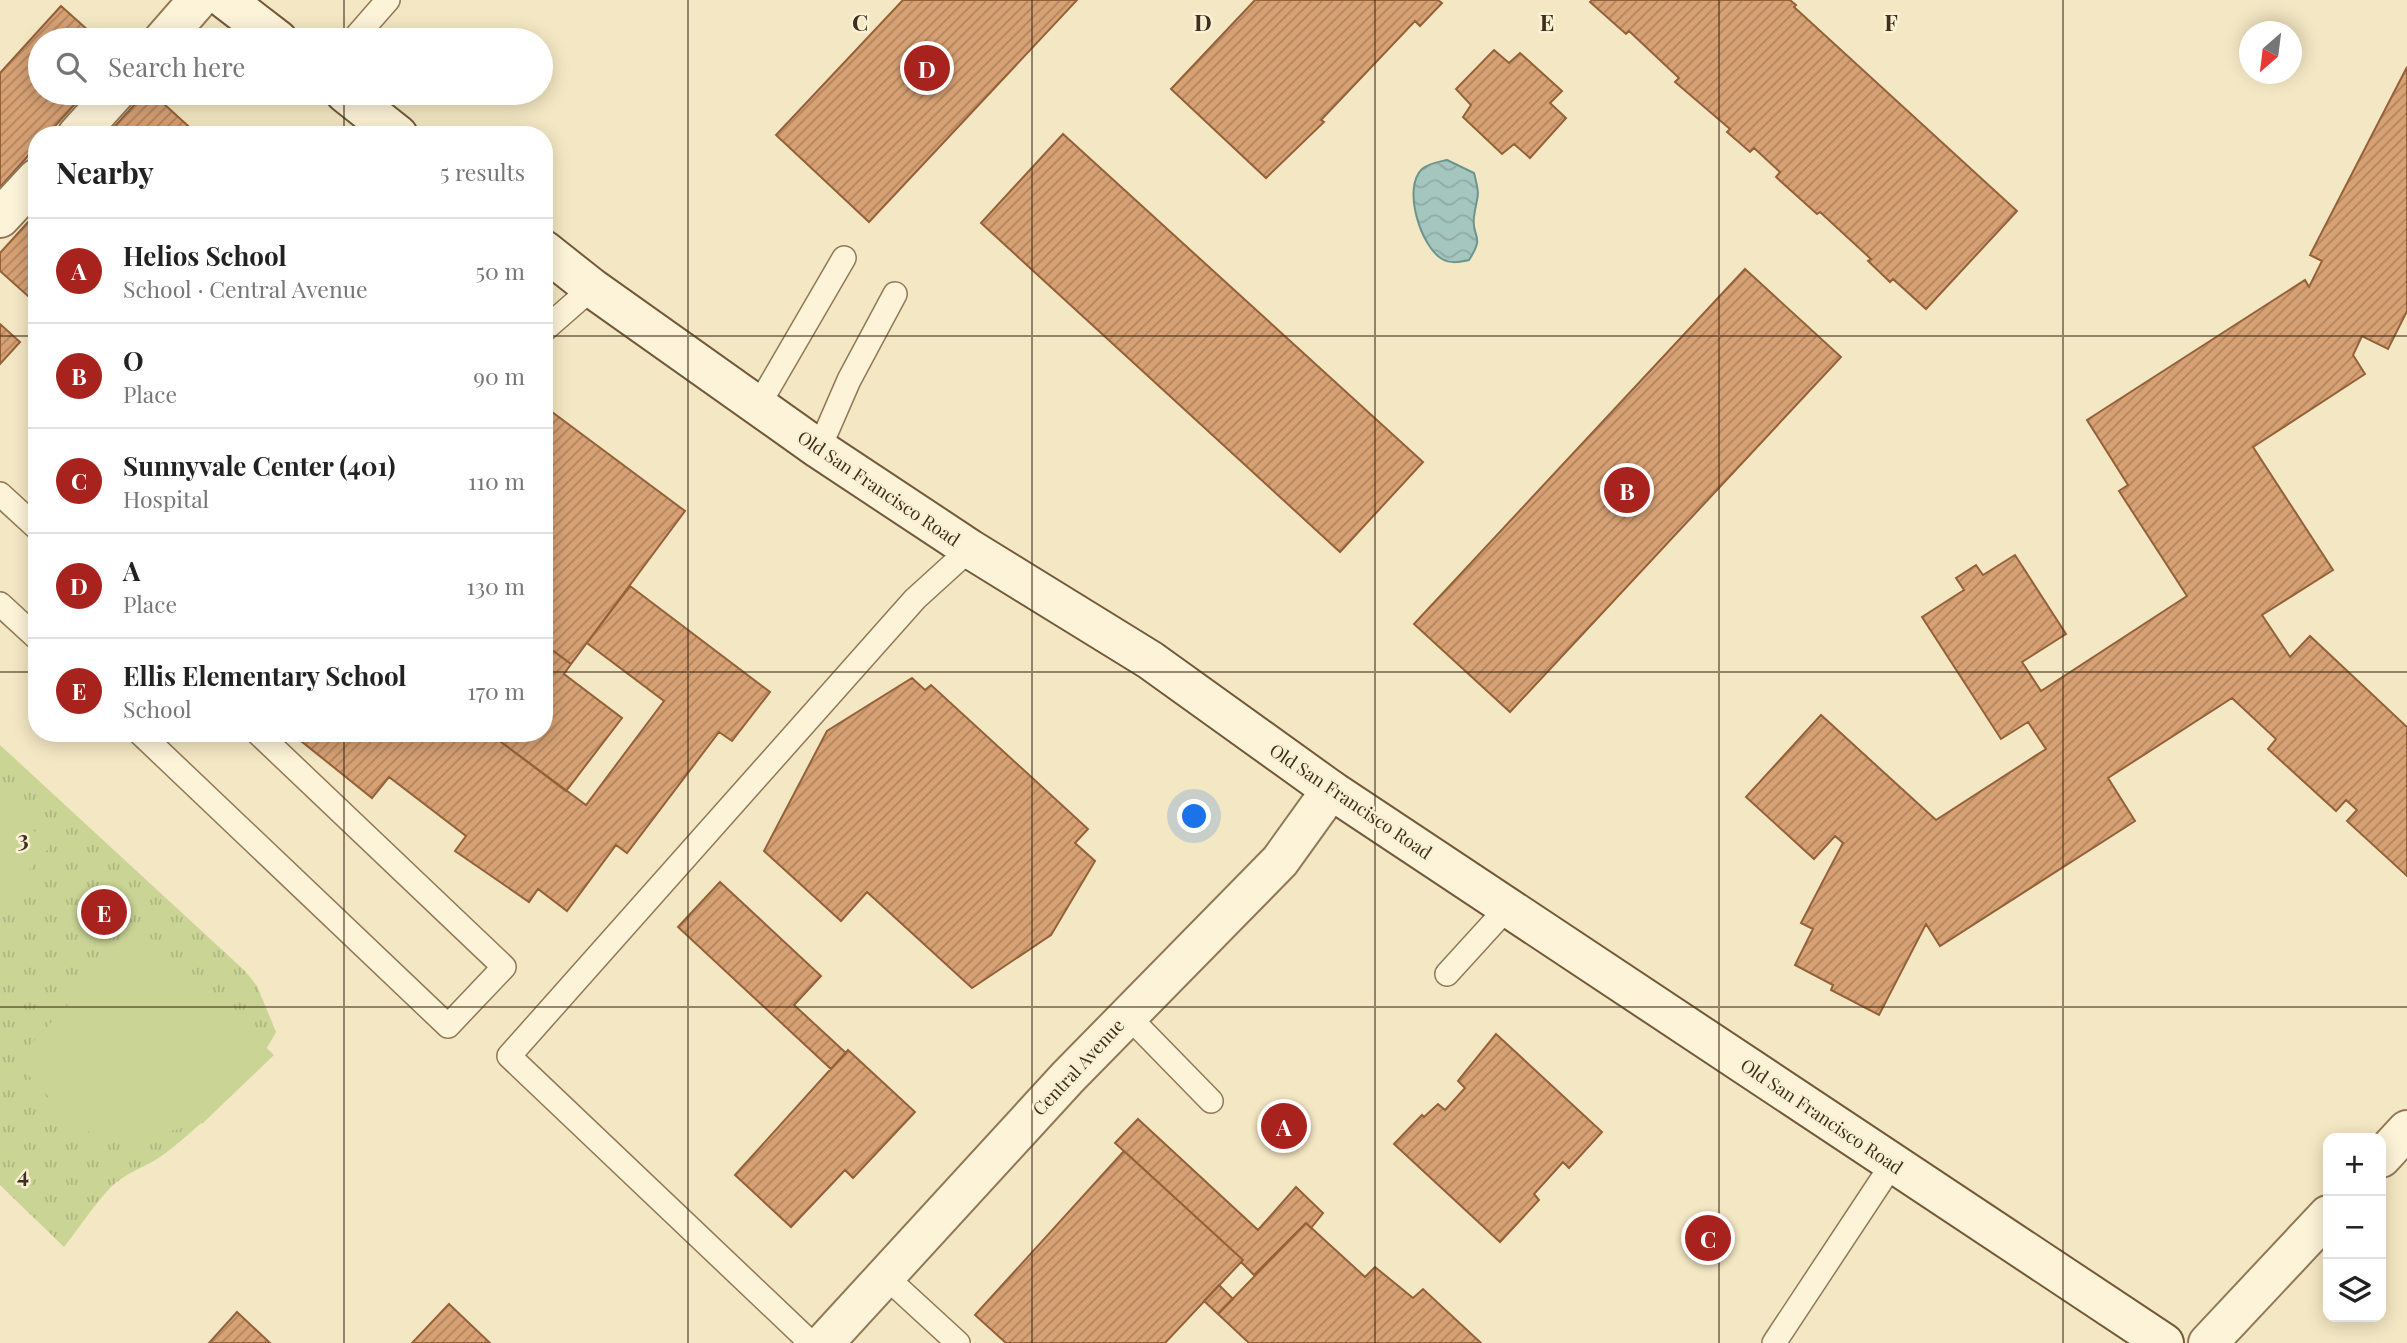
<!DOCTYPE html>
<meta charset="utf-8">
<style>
body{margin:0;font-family:"Playfair Display",serif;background:#f2f2f2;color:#222}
.controls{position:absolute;right:21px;bottom:21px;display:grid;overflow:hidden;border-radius:14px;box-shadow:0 4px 18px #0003}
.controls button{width:63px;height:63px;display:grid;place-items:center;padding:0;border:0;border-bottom:2px solid #e0e0e0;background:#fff;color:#222;font:35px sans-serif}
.compass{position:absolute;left:2239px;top:21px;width:63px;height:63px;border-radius:50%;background:#fff;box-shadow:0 4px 18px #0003;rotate:208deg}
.you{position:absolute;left:1195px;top:817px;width:24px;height:24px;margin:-18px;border:5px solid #fff;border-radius:50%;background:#1a73e8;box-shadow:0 0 0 10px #1a73e833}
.badge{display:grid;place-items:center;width:46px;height:46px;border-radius:50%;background:#a8231e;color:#fff;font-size:23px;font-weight:700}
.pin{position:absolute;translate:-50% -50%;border:4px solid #fff;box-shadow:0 2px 7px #0006}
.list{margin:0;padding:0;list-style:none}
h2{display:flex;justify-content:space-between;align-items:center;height:91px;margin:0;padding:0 28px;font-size:30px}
h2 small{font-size:23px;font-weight:400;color:#767676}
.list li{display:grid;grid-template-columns:46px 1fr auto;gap:21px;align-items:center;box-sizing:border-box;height:105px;padding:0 28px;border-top:2px solid #e0e0e0}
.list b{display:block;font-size:26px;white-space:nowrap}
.list p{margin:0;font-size:23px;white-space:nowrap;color:#767676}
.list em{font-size:23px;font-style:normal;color:#767676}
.icon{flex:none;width:38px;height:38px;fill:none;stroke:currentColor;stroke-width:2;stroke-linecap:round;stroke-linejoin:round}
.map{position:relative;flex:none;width:2407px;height:1343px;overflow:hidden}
.search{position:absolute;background:#fff;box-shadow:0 4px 18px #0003;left:28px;top:28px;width:525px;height:77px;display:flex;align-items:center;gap:18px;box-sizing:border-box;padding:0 24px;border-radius:38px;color:#767676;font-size:26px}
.panel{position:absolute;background:#fff;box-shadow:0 4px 18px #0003;left:28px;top:126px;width:525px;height:616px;border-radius:28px}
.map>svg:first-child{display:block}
.grass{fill:url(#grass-tufts)}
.pitch{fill:#cad495}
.water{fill:url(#water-waves);stroke:#6b968d;stroke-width:2}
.building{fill:url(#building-hatch);stroke:#946139;stroke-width:2}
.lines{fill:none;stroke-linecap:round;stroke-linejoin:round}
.service-casing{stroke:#917857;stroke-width:26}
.minor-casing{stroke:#917857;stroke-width:42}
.tertiary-casing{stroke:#917857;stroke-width:42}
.secondary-casing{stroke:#73593a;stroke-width:42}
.service{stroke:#fdf3d8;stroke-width:23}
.minor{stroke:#fdf3d8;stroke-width:38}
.tertiary{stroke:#fdf3d8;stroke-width:38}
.secondary{stroke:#fdf3d8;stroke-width:38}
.grid{fill:none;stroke:#3f2f1d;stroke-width:2;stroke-opacity:0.55}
.labels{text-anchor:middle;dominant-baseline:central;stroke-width:5;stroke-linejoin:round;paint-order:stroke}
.street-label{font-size:18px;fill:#3f2f1d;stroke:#faf0d4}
.grid-label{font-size:23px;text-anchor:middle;font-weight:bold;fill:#3f2f1d;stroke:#faf0d4;stroke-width:5;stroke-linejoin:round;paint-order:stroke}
</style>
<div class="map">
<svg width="2407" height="1343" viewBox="0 0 2407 1343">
<defs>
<pattern id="grass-tufts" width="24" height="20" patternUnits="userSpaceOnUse" patternTransform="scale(1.75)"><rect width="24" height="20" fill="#cad495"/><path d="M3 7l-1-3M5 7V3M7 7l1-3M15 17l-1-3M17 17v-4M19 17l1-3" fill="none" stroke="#afb680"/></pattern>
<pattern id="water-waves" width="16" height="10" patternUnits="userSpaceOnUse" patternTransform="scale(1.75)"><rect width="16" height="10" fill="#a5c6be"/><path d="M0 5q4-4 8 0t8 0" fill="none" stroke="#8faaa3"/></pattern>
<pattern id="building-hatch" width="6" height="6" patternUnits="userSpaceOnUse" patternTransform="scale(1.75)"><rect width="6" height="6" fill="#d7a174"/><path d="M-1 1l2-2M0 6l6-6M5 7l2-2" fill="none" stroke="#b0845f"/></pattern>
</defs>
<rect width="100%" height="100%" fill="#f4e7c3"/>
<path class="grass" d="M0 745 245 971 257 986 276 1032C253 1076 201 1127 160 1157 143 1168 125 1173 110 1188 93 1206 79 1228 64 1247L0 1185Z"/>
<path class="pitch" d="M0 797 50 847 0 902Z
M140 928 274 1055 203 1123 134 1140 80 1130 15 1061Z"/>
<path class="water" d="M1447 160 1474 173C1481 200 1477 193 1474 217 1471 238 1486 234 1469 260 1460 262 1451 264 1442 259 1421 247 1402 188 1422 169 1429 163 1438 162 1447 160Z"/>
<path class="building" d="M903 0H1077L869 222 776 135Z
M1255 0H1438L1442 3 1420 26 1415 21 1321 120 1324 122 1266 178 1171 89Z
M1592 0H1790L1796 5 1794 7 2017 211 1926 309 1893 279 1890 282 1868 261 1871 259 1820 212 1817 214 1776 177 1780 172 1754 148 1750 152 1727 132 1730 129 1675 82 1679 78 1629 31 1626 34 1590 2Z
M61 6 99 40H40V93H85L47 135H37V146L0 187V73Z
M1494 50 1509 63 1520 53 1562 91 1550 103 1566 118 1530 158 1514 144 1502 154 1463 117 1471 105 1456 89Z
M2407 67V311L2388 349 2362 336 2353 355 2365 374 2253 447 2333 570 2262 615 2290 657 2310 636 2407 727V876L2347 821 2357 810 2346 800 2336 811 2268 749 2276 739 2232 698 2108 778 2135 821 1940 946 1926 924 1879 1015 1831 990 1833 985 1795 965 1813 929 1801 923 1843 843 1835 836 1814 859 1746 797 1821 715 1936 820 2046 749 2028 722 2001 739 1922 617 1964 590 1956 578 1976 565 1983 575 2015 555 2066 634 2022 662 2041 691 2187 596 2119 491 2128 485 2087 420 2305 280 2309 287 2322 261 2310 255Z
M145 93H152L198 135H107Z
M1063 134 1423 462 1340 552 981 223Z
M37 212V304L0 271V253Z
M1745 269 1841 357 1510 712 1414 624Z
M0 324 20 342 0 364Z
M544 406 685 511 571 664 544 644Z
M630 586 770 692 732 741 719 732 627 853 616 845 567 911 538 889 529 902 455 851 466 836 389 777 372 798 296 737 299 733H495L493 736 586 805 664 701 587 643Z
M544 644 571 664 564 674 622 718 566 791 493 736 495 733H544Z
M912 678 925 690 931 685 1088 829 1075 843 1095 861 1051 935 972 988 867 892 841 921 764 851 827 731Z
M720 882 821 976 794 1005 846 1053 831 1069 678 927Z
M1496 1034 1602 1132 1569 1168 1563 1162 1534 1194 1539 1200 1500 1242 1394 1144 1422 1115 1424 1117 1438 1104 1445 1110 1465 1088 1458 1081Z
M848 1050 915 1112 853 1178 845 1170 791 1227 735 1175Z
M1138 1119 1258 1230 1296 1187 1323 1213 1311 1228 1306 1223 1254 1275 1241 1262 1243 1260 1115 1143Z
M1124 1151 1243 1260 1165 1343H1006L975 1315Z
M1306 1223 1365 1277 1375 1267 1413 1298 1423 1289 1481 1343H1249L1218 1314Z
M1219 1285 1233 1299 1218 1314 1204 1301Z
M449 1304 490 1343H412Z
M237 1312 270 1343H209Z"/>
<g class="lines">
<defs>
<path id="service" d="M353 40 388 0
M544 330 592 288
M758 406 844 258
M819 449 849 380 895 294
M0 494 37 528
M0 604 37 638
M140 733 448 1026 504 967 258 733
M1447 974 1508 907
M1127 1015 1211 1101
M885 1276 958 1343
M811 1343 509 1056 915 599 970 549
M1774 1343 1893 1163"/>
<path id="minor" d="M163 40 198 0
M77 135 115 93
M0 218 37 178
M824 1343 1068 1077 1280 861 1331 790"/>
<path id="tertiary" d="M2381 1158 2407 1130
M2208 1343 2328 1215"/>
<path id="secondary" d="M226 0 278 40
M345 93 398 135
M544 250 592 288 819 449 970 549 1150 660 1331 790 2164 1343"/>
</defs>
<use href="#service" class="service-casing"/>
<use href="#minor" class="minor-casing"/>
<use href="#tertiary" class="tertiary-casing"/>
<use href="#secondary" class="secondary-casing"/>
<use href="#service" class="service"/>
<use href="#minor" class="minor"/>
<use href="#tertiary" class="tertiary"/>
<use href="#secondary" class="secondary"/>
</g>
<path class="grid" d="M344 0V40M688 0V1343M1032 0V1343M1375 0V1343M1719 0V1343M2063 0V1343M344 93V135M0 336H37M544 336H2407M0 672H37M544 672H2407M344 733V1343M0 1007H2407"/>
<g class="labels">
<g class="street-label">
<text transform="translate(879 488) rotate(34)">Old San Francisco Road</text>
<text transform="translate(1351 801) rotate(34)">Old San Francisco Road</text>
<text transform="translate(1078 1067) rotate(-47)">Central Avenue</text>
<text transform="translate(1822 1116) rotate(34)">Old San Francisco Road</text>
</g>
</g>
<g class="grid-label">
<text x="860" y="31">C</text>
<text x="1203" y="31">D</text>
<text x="1547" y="31">E</text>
<text x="1891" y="31">F</text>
<text x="23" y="847">3</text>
<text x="23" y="1183">4</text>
</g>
</svg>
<div class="controls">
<button>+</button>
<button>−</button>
<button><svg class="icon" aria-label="layers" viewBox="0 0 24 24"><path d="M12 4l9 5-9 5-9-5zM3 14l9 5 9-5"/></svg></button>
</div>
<svg class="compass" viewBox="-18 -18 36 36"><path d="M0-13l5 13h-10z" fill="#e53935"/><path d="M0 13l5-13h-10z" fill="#767676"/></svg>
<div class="you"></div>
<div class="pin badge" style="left:1284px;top:1126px">A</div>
<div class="pin badge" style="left:1627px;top:490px">B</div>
<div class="pin badge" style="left:1708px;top:1238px">C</div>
<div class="pin badge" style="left:927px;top:68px">D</div>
<div class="pin badge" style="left:104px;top:912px">E</div>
<div class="search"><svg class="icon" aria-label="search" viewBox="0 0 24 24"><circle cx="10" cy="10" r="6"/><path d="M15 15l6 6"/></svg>Search here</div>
<section class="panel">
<h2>Nearby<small>5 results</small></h2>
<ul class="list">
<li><span class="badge">A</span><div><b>Helios School</b><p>School · Central Avenue</p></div><em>50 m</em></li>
<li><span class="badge">B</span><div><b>O</b><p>Place</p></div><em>90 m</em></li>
<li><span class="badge">C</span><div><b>Sunnyvale Center (401)</b><p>Hospital</p></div><em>110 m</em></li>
<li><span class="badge">D</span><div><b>A</b><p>Place</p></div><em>130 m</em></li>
<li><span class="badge">E</span><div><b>Ellis Elementary School</b><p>School</p></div><em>170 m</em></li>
</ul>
</section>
</div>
